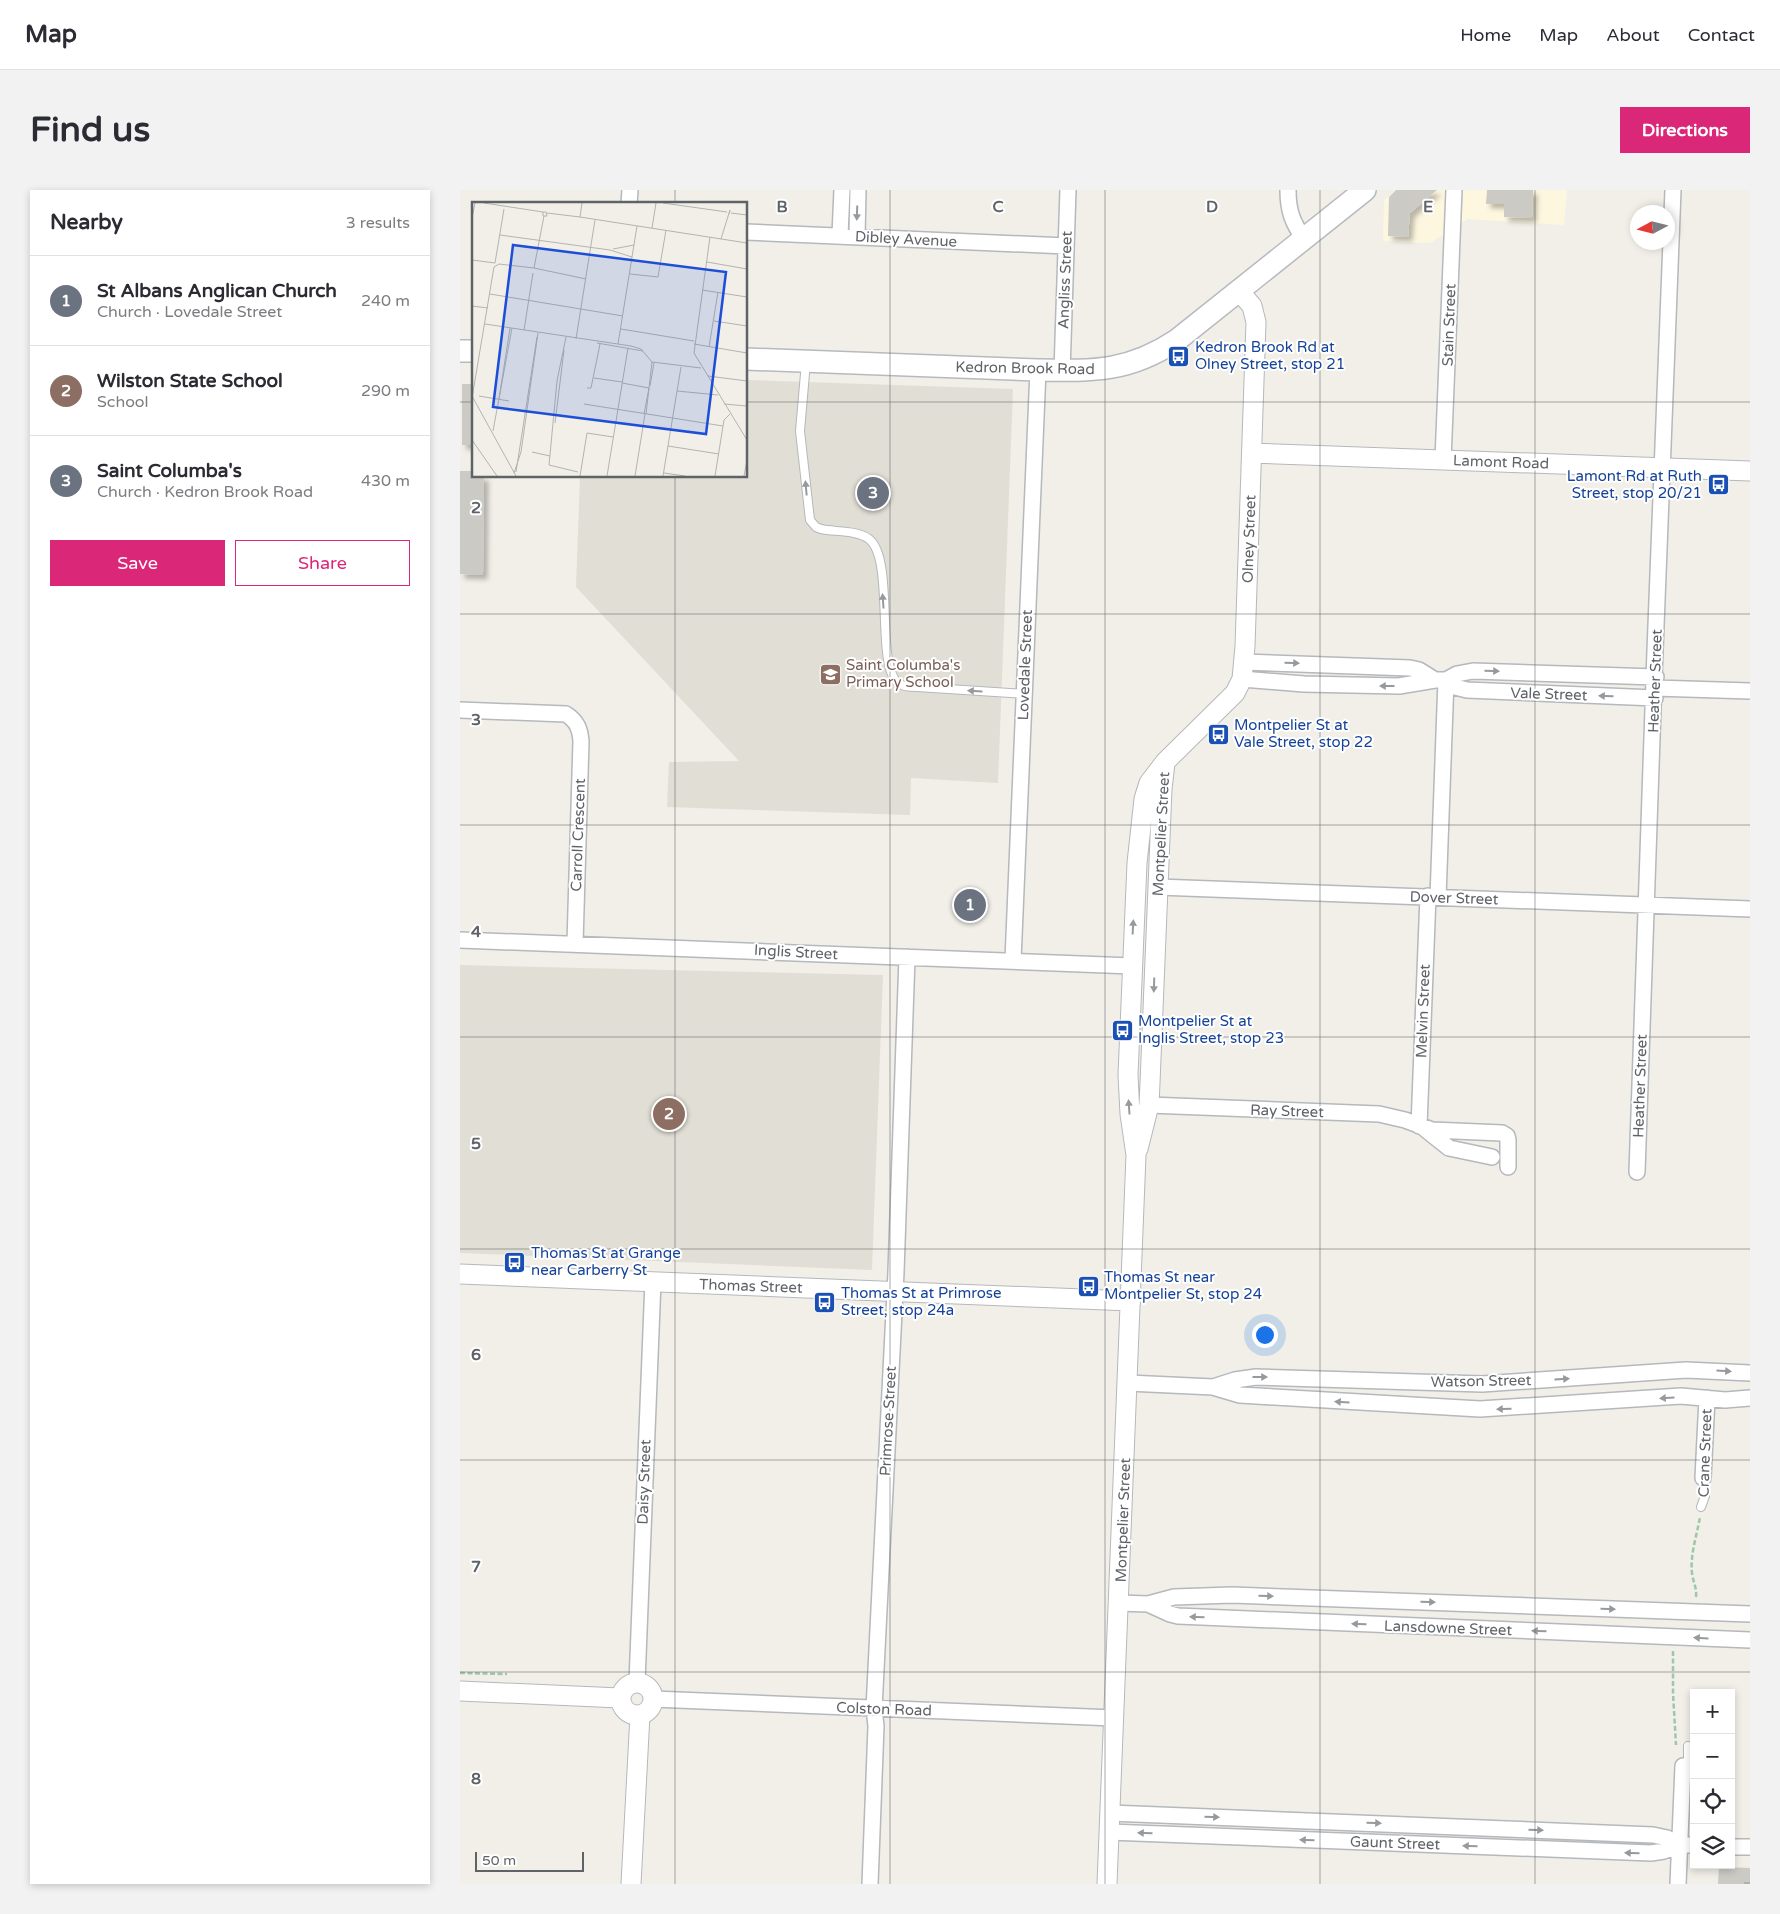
<!DOCTYPE html>
<meta charset="utf-8">
<style>
body{margin:0;font-family:"Varela Round",sans-serif;background:#f2f2f3;color:#2b2b33}
.controls{position:absolute;right:15px;bottom:15px;display:grid;overflow:hidden;border-radius:0px;box-shadow:0 2px 8px #0003}
.controls button{width:45px;height:45px;display:grid;place-items:center;padding:0;border:0;border-bottom:1px solid #e1e1e2;background:#fff;color:#2b2b33;font:25px sans-serif}
.compass{position:absolute;left:1170px;top:15px;width:45px;height:45px;border-radius:50%;background:#fff;box-shadow:0 2px 8px #0003;rotate:263deg}
.scale{position:absolute;left:15px;bottom:12px;width:109px;box-sizing:border-box;padding-left:5px;border:2px solid #5f6368;border-top:0;font-size:14px;line-height:18px;white-space:nowrap;color:#5f6368;-webkit-text-stroke:4px #fff;paint-order:stroke}
.you{position:absolute;left:804px;top:1144px;width:18px;height:18px;margin:-12px;border:4px solid #fff;border-radius:50%;background:#1a73e8;box-shadow:0 0 0 8px #1a73e833}
.badge{display:grid;place-items:center;width:32px;height:32px;border-radius:50%;background:#db2777;color:#fff;font-size:16px;font-weight:700}
.pin{position:absolute;translate:-50% -50%;border:2px solid #fff;box-shadow:0 1px 5px #0006}
.list{margin:0;padding:0;list-style:none}
h2{display:flex;justify-content:space-between;align-items:center;height:65px;margin:0;padding:0 20px;font-size:21px}
h2 small{font-size:16px;font-weight:400;color:#7c7c81}
.list li{display:grid;grid-template-columns:32px 1fr auto;gap:15px;align-items:center;box-sizing:border-box;height:90px;padding:0 20px;border-top:1px solid #e1e1e2}
.list b{display:block;font-size:19px;white-space:nowrap}
.list p{margin:0;font-size:16px;white-space:nowrap;color:#7c7c81}
.list em{font-size:16px;font-style:normal;color:#7c7c81}
.actions{display:flex;gap:10px;padding:15px 20px}
.actions a{flex:1;padding:11px 0;border:1px solid #db2777;border-radius:0px;text-align:center;font-size:18px;color:#db2777}
.actions .main{background:#db2777;color:#fff}
.icon{flex:none;width:28px;height:28px;fill:none;stroke:currentColor;stroke-width:2;stroke-linecap:round;stroke-linejoin:round}
.map{position:relative;flex:none;width:1290px;height:1694px;overflow:hidden;border-radius:0px}
header{display:flex;align-items:center;gap:30px;box-sizing:border-box;height:70px;padding:0 25px;background:#fff;border-bottom:1px solid #e1e1e2}
header strong{font-size:24px}
nav{display:flex;gap:28px;margin-inline-start:auto;font-size:18px}
.intro{display:flex;align-items:center;justify-content:space-between;box-sizing:border-box;height:120px;padding:0 30px}
h1{margin:0;font-size:35px}
.button{padding:12px 22px;border-radius:0px;background:#db2777;color:#fff;font-size:18px;font-weight:700}
main{display:flex;gap:30px;padding:0 30px}
aside{flex:1;background:#fff;border-radius:0px;box-shadow:0 2px 8px #0003}
.map>svg:first-child{display:block}
.commercial{fill:#fef7e0}
.education{fill:#e1ded6}
.building{fill:#cccac5;filter:url(#shadow)}
.lines{fill:none;stroke-linecap:round;stroke-linejoin:round}
.service-casing{stroke:#b5b8bc;stroke-width:10}
.minor-casing{stroke:#b5b8bc;stroke-width:18}
.tertiary-casing{stroke:#b5b8bc;stroke-width:21}
.secondary-casing{stroke:#b6babf;stroke-width:24}
.path{stroke:#9cc7a9;stroke-width:2.5;stroke-dasharray:5 2.5;stroke-linecap:butt}
.service{stroke:#fff;stroke-width:8}
.minor{stroke:#fff;stroke-width:15}
.tertiary{stroke:#fff;stroke-width:19}
.secondary{stroke:#fff;stroke-width:21}
.oneway{fill:#979a9d}
.grid{fill:none;stroke:#5f6368;stroke-width:1;stroke-opacity:0.55}
.labels{text-anchor:middle;dominant-baseline:central;stroke-width:4;stroke-linejoin:round;paint-order:stroke}
.street-label{font-size:15px;fill:#5f6368;stroke:#fff}
.transit-label{font-size:15px;fill:#164399;stroke:#fff;text-anchor:start}
.education-label{font-size:15px;fill:#785e54;stroke:#fff;text-anchor:start}
.inset-road{fill:none;stroke:#b3b3b1;stroke-width:1}
.view{fill:#1d4ed8;fill-opacity:0.15;stroke:#1d4ed8;stroke-width:2.5}
.inset-edge{fill:none;stroke:#5f6368;stroke-width:2.5}
.grid-label{font-size:16px;text-anchor:middle;font-weight:bold;fill:#5f6368;stroke:#fff;stroke-width:4;stroke-linejoin:round;paint-order:stroke}
</style>
<header>
<strong>Map</strong>
<nav><a>Home</a><a>Map</a><a>About</a><a>Contact</a></nav>
</header>
<div class="intro"><h1>Find us</h1><a class="button">Directions</a></div>
<main>
<aside>
<h2>Nearby<small>3 results</small></h2>
<ul class="list">
<li><span class="badge" style="background:#6b7280">1</span><div><b>St Albans Anglican Church</b><p>Church · Lovedale Street</p></div><em>240 m</em></li>
<li><span class="badge" style="background:#8d6e63">2</span><div><b>Wilston State School</b><p>School</p></div><em>290 m</em></li>
<li><span class="badge" style="background:#6b7280">3</span><div><b>Saint Columba's</b><p>Church · Kedron Brook Road</p></div><em>430 m</em></li>
</ul>
<div class="actions"><a class="main">Save</a><a>Share</a></div>
</aside>
<div class="map">
<svg width="1290" height="1694" viewBox="0 0 1290 1694">
<defs>
<filter id="shadow"><feDropShadow dx="4.5" dy="4.5" stdDeviation="2.5" flood-color="#0004"/></filter>
</defs>
<rect width="100%" height="100%" fill="#f1efe8"/>
<path class="commercial" d="M936 0H1107L1104 35 1008 29 970 53 923 51 924 10Z"/>
<path class="education" d="M286 190 553 199 538 593 451 588 450 625 207 617 209 572 279 571 116 397 120 286H286Z
M0 775 423 785 412 1080 0 1063Z"/>
<path class="building" d="M936 0H977L950 23 948 47 928 46 929 7Z
M1027 0H1073L1072 28 1044 27V14H1026Z
M2 194H14V255H2Z
M0 281H14V286H24L23 385 0 384Z
M1259 1677 1290 1678V1692H1284V1694H1258Z"/>
<g class="lines">
<defs>
<path id="service" d="M346 172 340 241 350 330 356 337 361 339C375 342 397 340 409 349 435 369 415 475 438 493 443 497 451 497 457 497L564 504
M1241 1317 1245 1306 1243 1288
M1223 1576 1228 1570V1556"/>
<path id="minor" d="M828 0C828 20 832 32 844 49
M169 14 170 0
M286 42 606 56
M380 45 382 0
M397 46 398 0
M602 181 608 0
M983 270 994 0
M784 472 950 478 959 480 975 490
M782 489 844 494 939 496 975 490H986L997 484 1013 481 1196 487
M986 490 995 497 1007 500 1195 508
M1195 498 1290 501
M0 520 106 524C117 531 120 539 121 551L115 753
M698 697 1290 719
M978 707 986 490
M0 750 672 776
M553 770 578 180
M689 915 919 924 945 930 972 940 1042 943 1047 946 1048 950V977
M959 936 968 706
M965 939 989 958 1032 967
M1177 982C1187 655 1200 327 1213 0
M668 1193 753 1197 780 1205 1020 1219 1221 1206 1265 1210 1290 1208
M753 1197 775 1190 796 1187 1022 1194 1226 1180 1290 1183
M1243 1288 1247 1208
M659 1413 688 1414 714 1407 772 1405 1290 1424
M688 1414 710 1424 718 1426 1290 1450
M177 1492 193 1091
M193 1509 654 1528
M650 1623 1193 1645 1207 1648 1219 1655H1234
M649 1642 1191 1663 1204 1661 1219 1655
M1271 1657H1290
M410 1694 416 1536 414 1519 436 1082 447 767
M1218 1694 1223 1576"/>
<path id="tertiary" d="M792 263 1290 281
M678 959 689 915 690 893 702 599 705 573
M0 1084 671 1111
M161 1509a16 16 0 1 1 32 0a16 16 0 1 1-32 0Z
M0 1501 160 1508
M171 1694 180 1525
M647 1694 676 965 670 924 668 885 677 673 684 609 689 593 705 572 775 503 782 489 785 456 796 132 792 116 779 101"/>
<path id="secondary" d="M0 161H14
M286 169 578 180C634 181 669 182 717 150L905 0"/>
</defs>
<use href="#service" class="service-casing"/>
<use href="#minor" class="minor-casing"/>
<use href="#tertiary" class="tertiary-casing"/>
<use href="#secondary" class="secondary-casing"/>
<path class="path" d="M1236 1407C1237 1398 1233 1392 1232 1383 1230 1364 1237 1345 1240 1327
M1213 1461V1503L1216 1555
M0 1483 47 1484"/>
<use href="#service" class="service"/>
<use href="#minor" class="minor"/>
<use href="#tertiary" class="tertiary"/>
<use href="#secondary" class="secondary"/>
</g>
<defs><path id="oneway-solid" d="M-6-.8H1V-3.2L6.5 0L1 3.2V.8H-6Z" transform="scale(1.25)"/></defs>
<g class="oneway">
<use href="#oneway-solid" transform="translate(397 23) rotate(92)"/>
<use href="#oneway-solid" transform="translate(346 298) rotate(-95)"/>
<use href="#oneway-solid" transform="translate(423 411) rotate(-94)"/>
<use href="#oneway-solid" transform="translate(832 473) rotate(2)"/>
<use href="#oneway-solid" transform="translate(1032 481) rotate(1)"/>
<use href="#oneway-solid" transform="translate(927 496) rotate(-180)"/>
<use href="#oneway-solid" transform="translate(515 501) rotate(-177)"/>
<use href="#oneway-solid" transform="translate(1146 506) rotate(-178)"/>
<use href="#oneway-solid" transform="translate(673 737) rotate(-87)"/>
<use href="#oneway-solid" transform="translate(694 795) rotate(92)"/>
<use href="#oneway-solid" transform="translate(669 917) rotate(-94)"/>
<use href="#oneway-solid" transform="translate(1264 1181) rotate(3)"/>
<use href="#oneway-solid" transform="translate(800 1187)"/>
<use href="#oneway-solid" transform="translate(1102 1189) rotate(-4)"/>
<use href="#oneway-solid" transform="translate(1207 1208) rotate(176)"/>
<use href="#oneway-solid" transform="translate(882 1212) rotate(-176)"/>
<use href="#oneway-solid" transform="translate(1044 1219) rotate(178)"/>
<use href="#oneway-solid" transform="translate(806 1406) rotate(2)"/>
<use href="#oneway-solid" transform="translate(968 1412) rotate(2)"/>
<use href="#oneway-solid" transform="translate(1148 1419) rotate(2)"/>
<use href="#oneway-solid" transform="translate(737 1427) rotate(-178)"/>
<use href="#oneway-solid" transform="translate(899 1434) rotate(-178)"/>
<use href="#oneway-solid" transform="translate(1079 1441) rotate(-178)"/>
<use href="#oneway-solid" transform="translate(1241 1448) rotate(-177)"/>
<use href="#oneway-solid" transform="translate(752 1627) rotate(2)"/>
<use href="#oneway-solid" transform="translate(914 1633) rotate(2)"/>
<use href="#oneway-solid" transform="translate(1076 1640) rotate(2)"/>
<use href="#oneway-solid" transform="translate(685 1643) rotate(-178)"/>
<use href="#oneway-solid" transform="translate(847 1650) rotate(-178)"/>
<use href="#oneway-solid" transform="translate(1010 1656) rotate(-178)"/>
<use href="#oneway-solid" transform="translate(1172 1663) rotate(-178)"/>
</g>
<path class="grid" d="M215 0V14M430 0V1694M645 0V1694M860 0V1694M1075 0V1694M0 212H14M286 212H1290M215 286V1694M0 424H1290M0 635H1290M0 847H1290M0 1059H1290M0 1270H1290M0 1482H1290"/>
<defs>
<symbol id="bus-square" viewBox="-11 -11 22 22"><rect x="-9" y="-9" width="18" height="18" rx="4" fill="#1a4fb4" stroke="#fff"/><path d="M-5-6H5V4H4V6H2V4H-2V6H-4V4H-5ZM-3.5-4V0h7V-4ZM-3.5 1.2v1.5H-2V1.2ZM2 1.2v1.5H3.5V1.2Z" fill="#fff"/></symbol>
<symbol id="school-square" viewBox="-11 -11 22 22"><rect x="-9" y="-9" width="18" height="18" rx="4" fill="#8d6e63" stroke="#fff"/><path d="M0-5L7-2L0 1L-7-2ZM-4 1L0 2.5L4 1V4Q0 6-4 4Z" fill="#fff"/></symbol>
</defs>
<g fill-rule="evenodd">
<use href="#bus-square" x="706" y="154" width="25" height="25"/>
<use href="#bus-square" x="1246" y="282" width="25" height="25"/>
<use href="#school-square" x="358" y="472" width="25" height="25"/>
<use href="#bus-square" x="746" y="532" width="25" height="25"/>
<use href="#bus-square" x="650" y="828" width="25" height="25"/>
<use href="#bus-square" x="42" y="1060" width="25" height="25"/>
<use href="#bus-square" x="616" y="1084" width="25" height="25"/>
<use href="#bus-square" x="352" y="1100" width="25" height="25"/>
</g>
<g class="labels">
<g class="street-label">
<text transform="translate(446 49) rotate(3)">Dibley Avenue</text>
<text transform="translate(605 90) rotate(-88)">Angliss Street</text>
<text transform="translate(989 135) rotate(-88)">Stain Street</text>
<text transform="translate(565 178) rotate(1)">Kedron Brook Road</text>
<text transform="translate(1041 272) rotate(2)">Lamont Road</text>
<text transform="translate(789 349) rotate(-88)">Olney Street</text>
<text transform="translate(565 475) rotate(-88)">Lovedale Street</text>
<text transform="translate(1195 491) rotate(-88)">Heather Street</text>
<text transform="translate(1089 504) rotate(2)">Vale Street</text>
<text transform="translate(701 644) rotate(-87)">Montpelier Street</text>
<text transform="translate(118 645) rotate(-88)">Carroll Crescent</text>
<text transform="translate(994 708) rotate(2)">Dover Street</text>
<text transform="translate(336 762) rotate(3)">Inglis Street</text>
<text transform="translate(963 821) rotate(-88)">Melvin Street</text>
<text transform="translate(1180 896) rotate(-88)">Heather Street</text>
<text transform="translate(827 921) rotate(2)">Ray Street</text>
<text transform="translate(291 1096) rotate(2)">Thomas Street</text>
<text transform="translate(1021 1191) rotate(-1)">Watson Street</text>
<text transform="translate(428 1231) rotate(-87)">Primrose Street</text>
<text transform="translate(1245 1263) rotate(-88)">Crane Street</text>
<text transform="translate(184 1292) rotate(-88)">Daisy Street</text>
<text transform="translate(663 1330) rotate(-88)">Montpelier Street</text>
<text transform="translate(988 1438) rotate(2)">Lansdowne Street</text>
<text transform="translate(424 1519) rotate(2)">Colston Road</text>
<text transform="translate(935 1653) rotate(2)">Gaunt Street</text>
</g>
<g class="transit-label">
<text x="735" y="157">Kedron Brook Rd at<tspan x="735" dy="17">Olney Street, stop 21</tspan></text>
<text x="1242" y="286" text-anchor="end">Lamont Rd at Ruth<tspan x="1242" dy="17">Street, stop 20/21</tspan></text>
<text x="774" y="535">Montpelier St at<tspan x="774" dy="17">Vale Street, stop 22</tspan></text>
<text x="678" y="831">Montpelier St at<tspan x="678" dy="17">Inglis Street, stop 23</tspan></text>
<text x="71" y="1063">Thomas St at Grange<tspan x="71" dy="17">near Carberry St</tspan></text>
<text x="644" y="1087">Thomas St near<tspan x="644" dy="17">Montpelier St, stop 24</tspan></text>
<text x="381" y="1103">Thomas St at Primrose<tspan x="381" dy="17">Street, stop 24a</tspan></text>
</g>
<g class="education-label">
<text x="386" y="475">Saint Columba's<tspan x="386" dy="17">Primary School</tspan></text>
</g>
</g>
<g transform="translate(12 12)">
<rect width="275" height="275" fill="#f1efe8"/>
<path class="inset-road" d="M12 1 71 10M110 1 108 15 275 41M191 1 255 10M74 10 75 14H71V10ZM75 11 108 15M259 11 275 13M0 16 3 1M180 26 184 1M28 33 138 48 160 55M238 35 222 151 275 238M249 37 258 8 257 12M141 47 162 43M0 58 23 61 32 7M235 60 275 67M22 65 27 62 62 66 114 77M62 66 72 14M158 72 186 75 194 28M230 88 275 95M18 92 151 114M0 104 16 106M242 119 275 124M13 122 159 144 169 147 180 160 229 166M149 127 222 139M52 128 61 71M94 135 85 179 77 263 106 270M104 137 123 18M125 141 171 149M146 142 165 24M222 142 275 151M237 145 246 90M236 174 275 179M122 176 150 180M150 181 177 186M178 184 182 161M115 186H119L128 142M205 189 246 193M0 194 44 274M7 194 37 199M0 196 22 65M27 197 38 126M112 202 251 224M252 202 275 204M172 212 177 186M174 212 180 160M83 221 92 148M21 229 40 126M0 238 25 274M196 244 247 252M60 250 78 254M44 270 65 135M42 271 49 250 66 131M192 271 213 274M108 274 115 231 141 235M135 274 156 146M163 274 173 212M191 274 209 165M243 274 252 218 258 212M272 274 275 258"/>
<path class="view" d="M41 43 254 70 234 232 21 205Z"/>
<rect width="275" height="275" class="inset-edge"/>
</g>
<g class="grid-label">
<text x="322" y="22">B</text>
<text x="538" y="22">C</text>
<text x="752" y="22">D</text>
<text x="968" y="22">E</text>
<text x="16" y="323">2</text>
<text x="16" y="535">3</text>
<text x="16" y="747">4</text>
<text x="16" y="959">5</text>
<text x="16" y="1170">6</text>
<text x="16" y="1382">7</text>
<text x="16" y="1594">8</text>
</g>
</svg>
<div class="controls">
<button>+</button>
<button>−</button>
<button><svg class="icon" aria-label="locate" viewBox="0 0 24 24"><circle cx="12" cy="12" r="6"/><path d="M12 2v4M12 18v4M2 12h4M18 12h4"/></svg></button>
<button><svg class="icon" aria-label="layers" viewBox="0 0 24 24"><path d="M12 4l9 5-9 5-9-5zM3 14l9 5 9-5"/></svg></button>
</div>
<svg class="compass" viewBox="-18 -18 36 36"><path d="M0-13l5 13h-10z" fill="#e53935"/><path d="M0 13l5-13h-10z" fill="#7c7c81"/></svg>
<div class="scale">50 m</div>
<div class="you"></div>
<div class="pin badge" style="left:510px;top:715px;background:#6b7280">1</div>
<div class="pin badge" style="left:209px;top:924px;background:#8d6e63">2</div>
<div class="pin badge" style="left:413px;top:303px;background:#6b7280">3</div>
</div>
</main>
